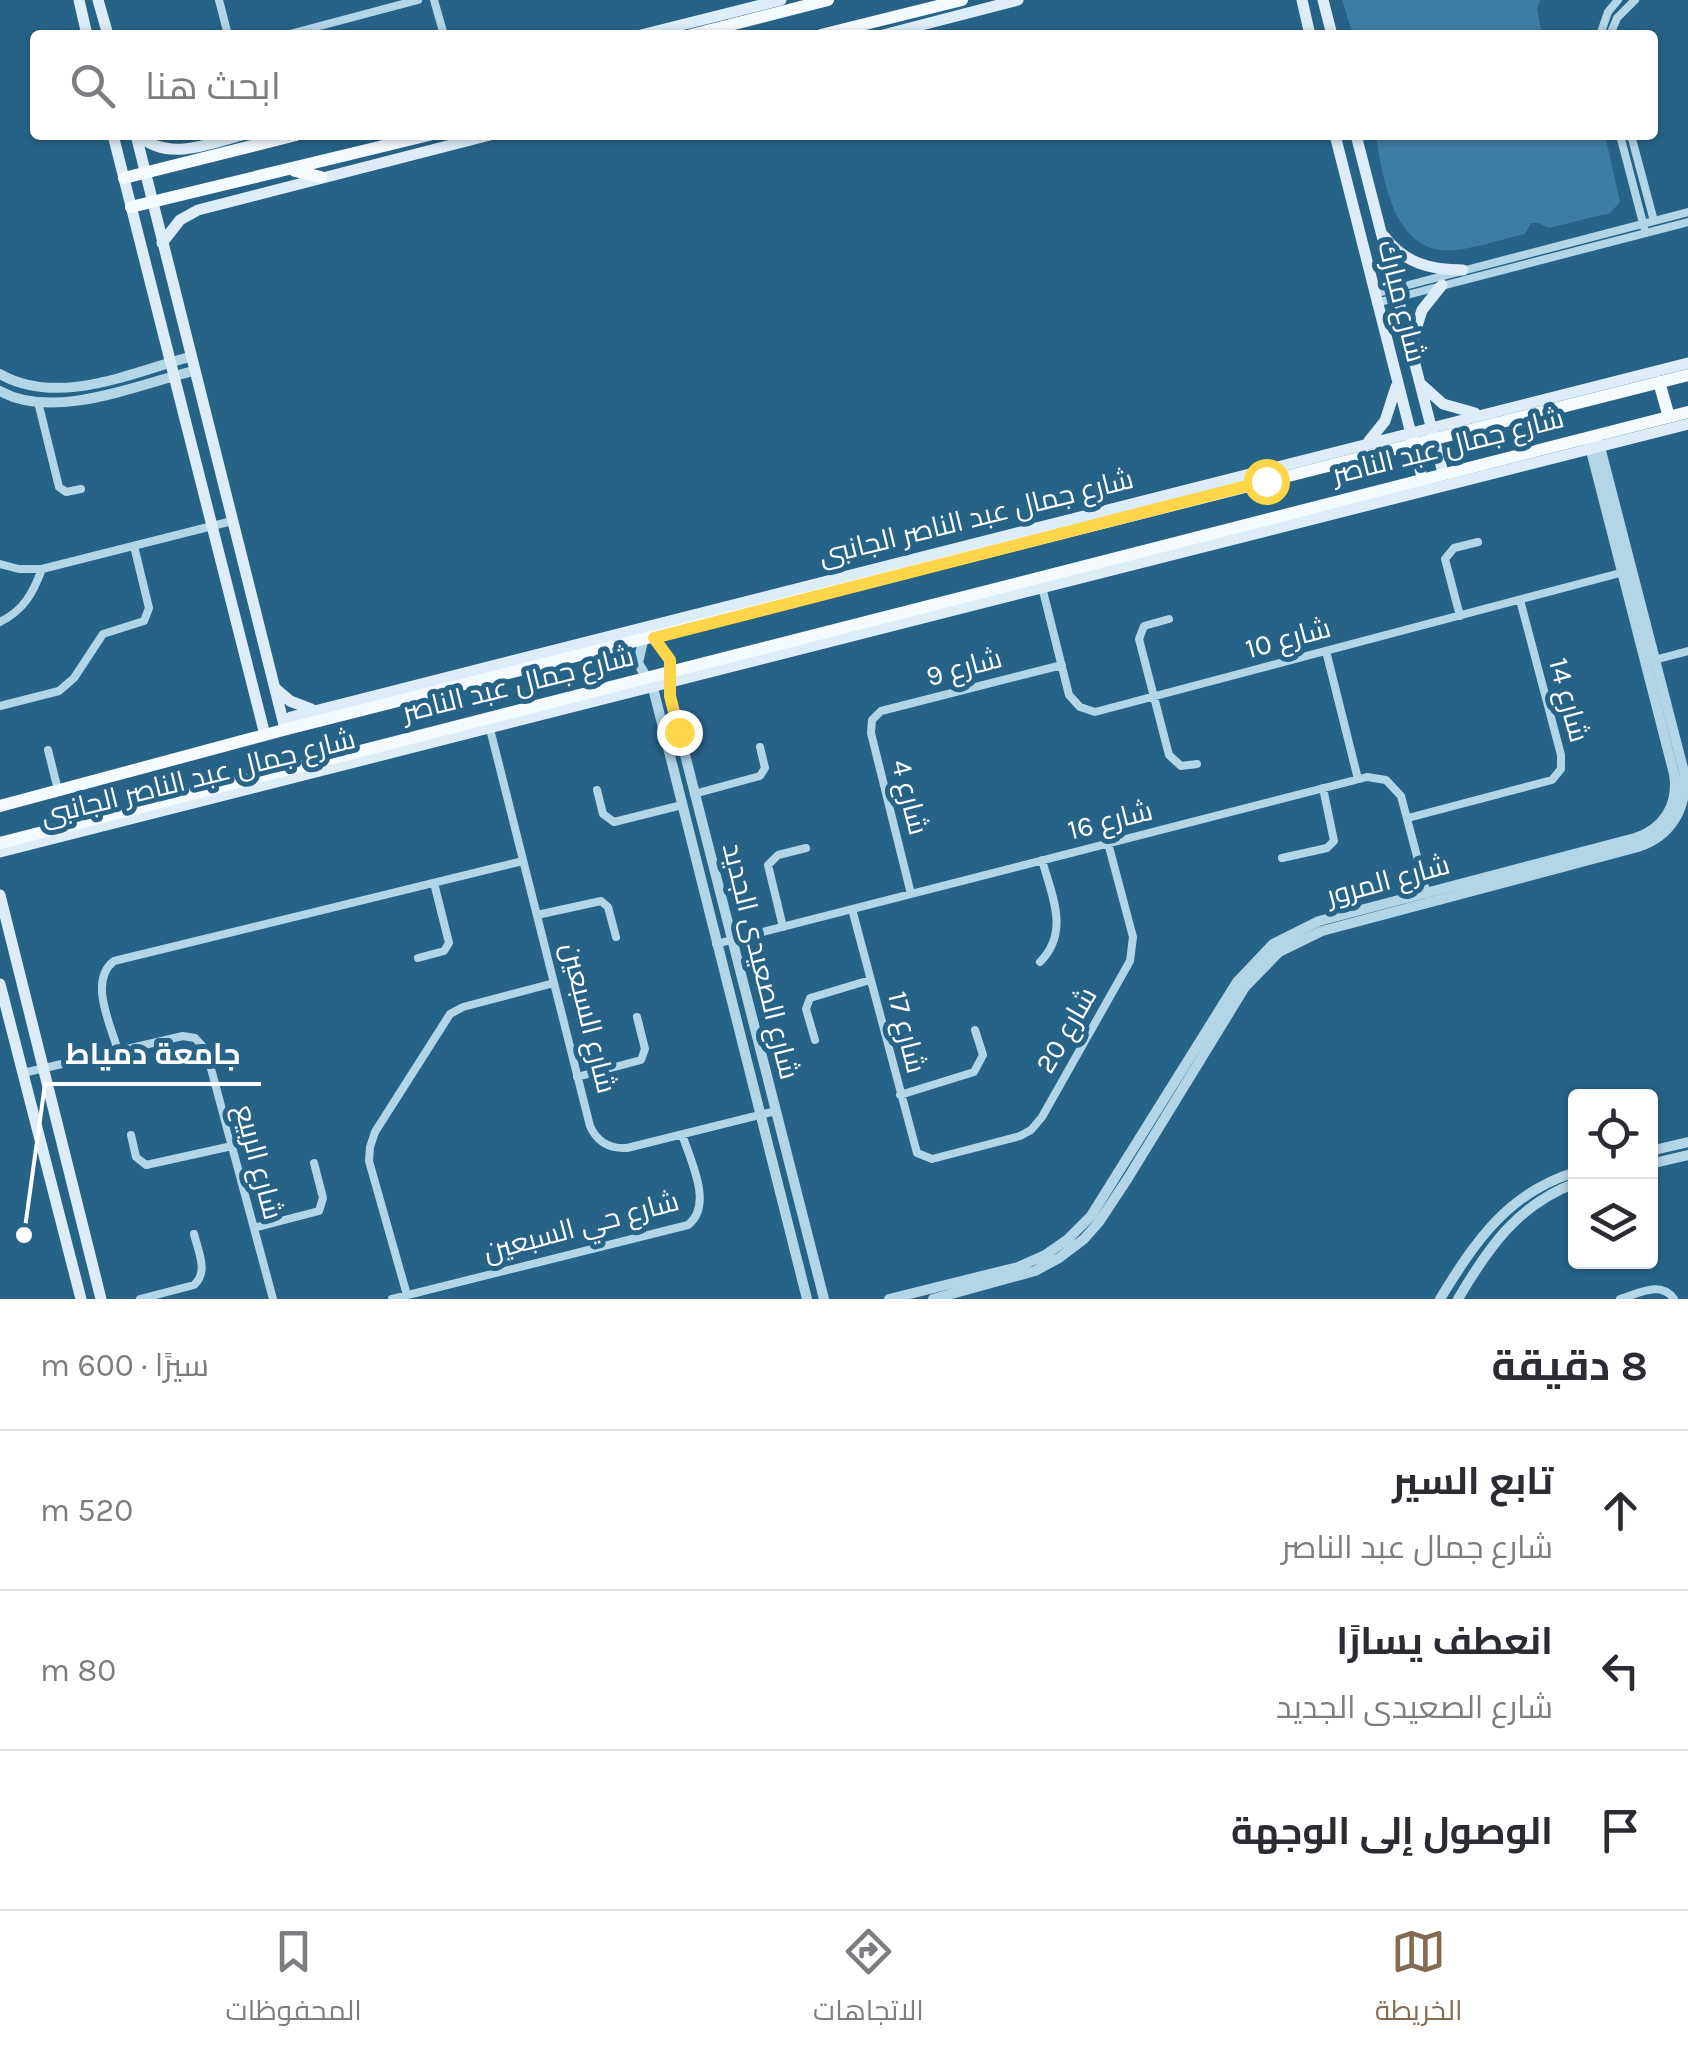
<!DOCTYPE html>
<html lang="ar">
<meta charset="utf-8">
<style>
body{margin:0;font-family:Karla,Cairo,sans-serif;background:#f7f7f7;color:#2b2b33;direction:rtl}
.controls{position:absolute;right:30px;bottom:30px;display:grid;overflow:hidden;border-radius:10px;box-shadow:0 2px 8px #0004}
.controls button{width:90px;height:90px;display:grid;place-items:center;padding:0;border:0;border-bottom:2px solid #e1e1e2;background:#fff;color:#2b2b33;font:50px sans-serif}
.stop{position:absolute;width:30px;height:30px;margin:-22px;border:8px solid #ffd54a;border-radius:50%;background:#fff}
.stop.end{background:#ffd54a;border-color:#fff;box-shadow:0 2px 10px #0008}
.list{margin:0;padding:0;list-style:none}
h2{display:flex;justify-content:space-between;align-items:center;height:130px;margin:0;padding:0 40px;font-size:42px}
h2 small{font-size:32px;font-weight:400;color:#7c7c81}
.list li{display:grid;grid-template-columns:65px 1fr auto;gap:30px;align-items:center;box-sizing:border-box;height:160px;padding:0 40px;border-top:2px solid #e1e1e2}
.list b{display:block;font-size:38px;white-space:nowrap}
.list p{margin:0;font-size:32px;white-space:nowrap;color:#7c7c81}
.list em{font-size:32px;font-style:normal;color:#7c7c81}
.icon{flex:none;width:55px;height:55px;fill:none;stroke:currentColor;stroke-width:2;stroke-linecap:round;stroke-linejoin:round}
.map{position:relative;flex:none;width:1688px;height:1299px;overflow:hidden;direction:ltr}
.search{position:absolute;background:#fff;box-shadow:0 2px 8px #0004;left:30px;right:30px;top:30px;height:110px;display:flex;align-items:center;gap:25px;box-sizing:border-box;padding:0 35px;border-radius:10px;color:#7c7c81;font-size:38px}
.sheet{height:610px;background:#fff}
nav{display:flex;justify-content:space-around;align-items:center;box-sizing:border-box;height:140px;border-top:2px solid #e1e1e2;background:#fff;font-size:28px;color:#7c7c81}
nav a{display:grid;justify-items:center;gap:5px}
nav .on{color:#846a52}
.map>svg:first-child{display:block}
.green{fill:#3c7ea3}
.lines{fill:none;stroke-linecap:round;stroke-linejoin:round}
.minor{stroke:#b3d5e8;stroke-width:8}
.tertiary{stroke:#b3d5e8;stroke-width:10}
.secondary{stroke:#ddedf7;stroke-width:11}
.primary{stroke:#f5fafe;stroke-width:12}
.route{stroke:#ffd54a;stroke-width:12}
.labels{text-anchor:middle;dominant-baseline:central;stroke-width:10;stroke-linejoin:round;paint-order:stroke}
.street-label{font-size:28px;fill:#fff;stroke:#276387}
.leader{fill:none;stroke:#fff;stroke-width:4}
.callout-dot{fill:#fff;stroke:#276387;stroke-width:4}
.callout-label{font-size:30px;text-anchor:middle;font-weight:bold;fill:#fff;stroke:#276387;stroke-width:10;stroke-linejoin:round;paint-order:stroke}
</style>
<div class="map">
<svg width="1688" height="1299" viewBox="0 0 1688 1299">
<rect width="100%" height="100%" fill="#276387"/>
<path class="green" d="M1342 0H1540L1537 9 1542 35 1352 32Z
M1376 135H1605L1620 202 1610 213 1549 228 1539 223H1531L1525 234C1503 239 1479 247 1456 250 1394 257 1383 180 1376 135Z"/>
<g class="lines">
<path class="minor" d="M219 0 228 35
M434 0 444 35
M286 35 418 0
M1600 35 1608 12 1618 0
M1610 35 1617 18 1635 0
M1620 135 1644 227
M1631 135 1654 221
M1374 294 1688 212
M1376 303 1688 222
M38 402 59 487 66 492 81 489
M0 564 19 569H42L232 521
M1042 587 1069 695 1080 707 1095 712 1624 572
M1460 616 1445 559 1454 548 1478 542
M1169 619 1144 626 1139 639 1169 755 1181 766 1197 764
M0 622C24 610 33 593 42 569
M1326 651 1358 779
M1654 660 1688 651
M0 706 59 691 74 678 103 634 144 621 149 608 134 546
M490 729 590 1126C597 1142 609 1149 627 1148L776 1111
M48 750 58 790
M597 790 603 814 614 822 682 805
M694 794 760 776 765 768 760 747
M1408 818 1552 780 1561 769V755L1520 600
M1282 858 1327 848 1334 841 1323 788
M911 894 871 733 872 720 881 711 1062 665
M852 909 917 1153 932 1159 1020 1136 1031 1130 1042 1117 1130 961 1133 937 1108 843
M537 915 601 901 608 907 616 937
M783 927 768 865 778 855 806 848
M716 944 1367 777 1386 780 1401 796 1427 894
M418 958 444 951 449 943 434 883
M1040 962C1070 932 1052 896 1042 860
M815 1040 806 1009 810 998 870 980
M118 1051C111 1025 88 981 114 961L523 861
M23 1073 183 1036 195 1038 206 1050 273 1299
M577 1077 641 1060 645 1049 637 1017
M900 1095 974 1072 983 1055 975 1030
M131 1135 136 1157 146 1165 232 1146
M254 1228 319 1211 323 1198 314 1163
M407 1295 369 1161 370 1147 375 1132 450 1014 463 1007 554 983
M140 1299 194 1285C209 1272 198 1251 194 1234
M392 1299 688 1225C714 1205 690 1160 682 1134
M1620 1299C1638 1294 1661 1280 1674 1299"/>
<path class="tertiary" d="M0 374C58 407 131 373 189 357
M0 391C54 421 137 385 193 371
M654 638 670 660V696L824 1299
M643 641 638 663 653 688 807 1299
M1650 1151 1688 1142
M1650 1164 1688 1155
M889 1299 1018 1267 1045 1255 1068 1239 1091 1216 1237 982 1273 944 1319 921 1635 838C1664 829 1679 804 1674 774L1589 443
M933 1299 1035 1271 1059 1258 1084 1239 1099 1222 1128 1178 1245 987 1279 952 1322 931 1638 847C1672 836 1688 807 1684 772L1598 439
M1440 1299C1475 1242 1508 1192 1576 1172
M1458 1299C1488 1248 1518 1204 1576 1183"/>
<path class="secondary" d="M79 0 87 35
M98 0 108 35
M1302 0 1310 35
M1323 0 1332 35
M641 35 781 0
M883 35 1018 0
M113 135 265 735
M136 135 284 725
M138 135C169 162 207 144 242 135
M1335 135 1424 485
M1356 135 1443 473
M1384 236C1404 263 1430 270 1463 270
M162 243 180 220 198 210 490 135
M1412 342 1422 310 1442 285
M1422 385 1443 404 1475 413
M1369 441 1385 421 1396 387
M276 689 290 701 311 709
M287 729 286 722 291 717 1688 363
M0 852 1688 424
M0 895 101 1299
M0 984 81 1299"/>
<path class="primary" d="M691 35 828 0
M821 35 962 0
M295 171 321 177
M124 178 296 135
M131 207 429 135
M1659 382 1669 417
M0 806 287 729 1688 375
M0 843 1688 412"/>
</g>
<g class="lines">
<path class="route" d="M679 732 670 696V660L654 638 1266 481"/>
</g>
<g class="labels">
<g class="street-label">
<text transform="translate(1402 301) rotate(76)">شارع مبارك</text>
<text transform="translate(1448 446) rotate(-14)">شارع جمال عبد الناصر</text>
<text transform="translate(976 517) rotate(-14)">شارع جمال عبد الناصر الجانبى</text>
<text transform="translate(1288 638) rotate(-15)">شارع 10</text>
<text transform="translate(964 667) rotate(-15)">شارع 9</text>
<text transform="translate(518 684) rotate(-14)">شارع جمال عبد الناصر</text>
<text transform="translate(1569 700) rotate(75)">شارع 14</text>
<text transform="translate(198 777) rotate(-14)">شارع جمال عبد الناصر الجانبى</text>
<text transform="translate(910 797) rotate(76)">شارع 4</text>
<text transform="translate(1110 820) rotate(-14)">شارع 16</text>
<text transform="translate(1388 880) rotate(-15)">شارع المرور</text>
<text transform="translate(761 961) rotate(76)">شارع الصعيدى الجديد</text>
<text transform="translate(589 1018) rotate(76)">شارع السبعين</text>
<text transform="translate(1066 1030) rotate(-60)">شارع 20</text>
<text transform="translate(907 1032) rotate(76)">شارع 17</text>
<text transform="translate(259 1162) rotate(75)">شارع الربيع</text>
<text transform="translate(581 1226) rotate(-15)">شارع حي السبعين</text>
</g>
</g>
<path class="leader" d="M24 1235L45 1084H261"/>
<circle class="callout-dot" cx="24" cy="1235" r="10"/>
<g class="callout-label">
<text x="153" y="1064">جامعة دمياط</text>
</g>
</svg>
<div class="controls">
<button><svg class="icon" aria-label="locate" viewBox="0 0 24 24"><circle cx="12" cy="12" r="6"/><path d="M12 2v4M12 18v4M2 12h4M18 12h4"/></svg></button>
<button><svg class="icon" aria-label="layers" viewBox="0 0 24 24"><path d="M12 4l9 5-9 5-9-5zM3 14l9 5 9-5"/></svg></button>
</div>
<div class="stop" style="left:1266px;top:481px"></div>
<div class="stop end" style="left:679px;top:732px"></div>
<div class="search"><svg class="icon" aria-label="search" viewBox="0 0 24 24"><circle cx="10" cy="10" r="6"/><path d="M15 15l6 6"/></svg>ابحث هنا</div>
</div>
<section class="sheet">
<h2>8 دقيقة<small>سيرًا · 600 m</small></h2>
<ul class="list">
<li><svg class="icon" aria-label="ahead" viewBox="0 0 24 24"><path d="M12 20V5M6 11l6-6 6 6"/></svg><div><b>تابع السير</b><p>شارع جمال عبد الناصر</p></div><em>520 m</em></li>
<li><svg class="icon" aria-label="left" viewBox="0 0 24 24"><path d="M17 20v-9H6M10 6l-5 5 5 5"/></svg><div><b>انعطف يسارًا</b><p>شارع الصعيدى الجديد</p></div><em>80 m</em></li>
<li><svg class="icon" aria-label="arrive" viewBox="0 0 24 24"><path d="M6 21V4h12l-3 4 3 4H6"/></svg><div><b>الوصول إلى الوجهة</b></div></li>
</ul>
</section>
<nav>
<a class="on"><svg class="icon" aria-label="map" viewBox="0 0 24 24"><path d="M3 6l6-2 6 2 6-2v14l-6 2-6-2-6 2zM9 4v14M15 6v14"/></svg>الخريطة</a>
<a><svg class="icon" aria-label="directions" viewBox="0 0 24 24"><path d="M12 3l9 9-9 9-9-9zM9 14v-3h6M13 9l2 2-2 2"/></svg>الاتجاهات</a>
<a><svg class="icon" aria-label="saved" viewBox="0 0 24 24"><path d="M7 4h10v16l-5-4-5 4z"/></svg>المحفوظات</a>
</nav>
